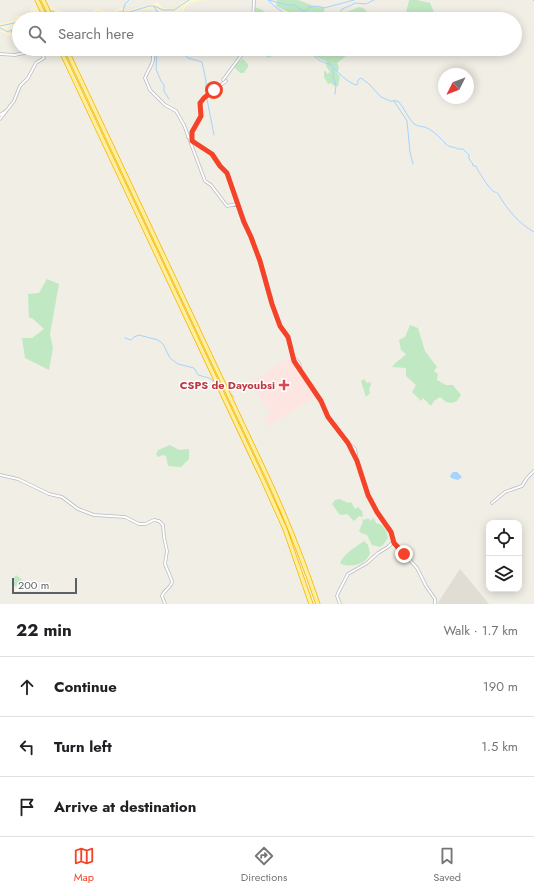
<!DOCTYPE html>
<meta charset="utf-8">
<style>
body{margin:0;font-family:Jost,sans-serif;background:#f6f6f6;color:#202124}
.controls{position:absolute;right:12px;bottom:12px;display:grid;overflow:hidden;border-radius:8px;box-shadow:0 2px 10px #0003}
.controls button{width:36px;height:36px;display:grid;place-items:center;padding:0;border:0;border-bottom:1px solid #e0e0e0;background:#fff;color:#202124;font:20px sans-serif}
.compass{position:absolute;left:438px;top:68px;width:36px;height:36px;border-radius:50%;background:#fff;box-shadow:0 2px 10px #0003;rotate:228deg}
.scale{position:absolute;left:12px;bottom:10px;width:65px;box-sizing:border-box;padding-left:4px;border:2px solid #5d6167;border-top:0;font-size:11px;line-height:14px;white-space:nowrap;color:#5d6167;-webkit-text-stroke:3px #fff;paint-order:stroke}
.stop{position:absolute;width:12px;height:12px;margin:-9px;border:3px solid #f44328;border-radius:50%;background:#fff}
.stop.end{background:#f44328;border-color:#fff;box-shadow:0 1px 4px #0008}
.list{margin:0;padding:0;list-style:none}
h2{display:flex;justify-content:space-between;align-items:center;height:52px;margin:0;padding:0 16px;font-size:17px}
h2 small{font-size:13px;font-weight:400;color:#757577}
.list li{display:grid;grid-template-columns:26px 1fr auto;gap:12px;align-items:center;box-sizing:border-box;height:60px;padding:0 16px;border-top:1px solid #e0e0e0}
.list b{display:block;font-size:15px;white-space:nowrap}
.list em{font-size:13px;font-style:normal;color:#757577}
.icon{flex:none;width:22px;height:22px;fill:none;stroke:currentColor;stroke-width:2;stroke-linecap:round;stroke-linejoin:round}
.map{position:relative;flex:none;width:534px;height:604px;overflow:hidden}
.search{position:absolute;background:#fff;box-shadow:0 2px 10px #0003;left:12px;right:12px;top:12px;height:44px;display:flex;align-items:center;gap:10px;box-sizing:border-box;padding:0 14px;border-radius:22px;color:#757577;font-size:15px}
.sheet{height:232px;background:#fff}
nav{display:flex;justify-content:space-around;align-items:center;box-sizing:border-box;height:56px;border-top:1px solid #e0e0e0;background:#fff;font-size:11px;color:#757577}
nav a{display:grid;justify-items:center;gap:2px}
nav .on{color:#f44328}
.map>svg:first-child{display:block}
.education{fill:#e0ded4}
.medical{fill:#fde5e1}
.green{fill:#c0e9c3}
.sand{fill:#fdf5d4}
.water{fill:#a6d3ff}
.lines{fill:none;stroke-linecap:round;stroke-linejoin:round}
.stream{stroke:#a6d3ff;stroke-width:1}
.minor-casing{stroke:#b8bbc0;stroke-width:3.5}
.trunk-casing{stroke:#f5b600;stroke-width:5}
.minor{stroke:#fff;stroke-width:2}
.trunk{stroke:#ffef9c;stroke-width:3.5}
.route{stroke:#f44328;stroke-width:5}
.health-dot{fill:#e0444e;stroke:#fff;stroke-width:1.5}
.labels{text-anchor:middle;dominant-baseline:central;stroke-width:3;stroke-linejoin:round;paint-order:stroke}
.health-label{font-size:11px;font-weight:bold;fill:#be3a42;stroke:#fff;text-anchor:end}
</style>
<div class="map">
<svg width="534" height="604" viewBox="0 0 534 604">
<rect width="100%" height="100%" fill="#f0eee5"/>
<path class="education" d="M460 569 489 604H437Z"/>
<path class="medical" d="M290 357 315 397 269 426 264 418 270 413 250 383Z"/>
<path class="green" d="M277 0H298L314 6 324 8V13L328 14 329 19 297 18C294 14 282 9 276 6Z
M409 0H417L430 3 436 17V19H424L406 13Z
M255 7C262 9 269 14 276 19H253Z
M359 7 365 9 367 13 361 18 353 14 352 16 354 19H340L344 13Z
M260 49H289L268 58Z
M310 49H339L344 53 346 56 337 63 339 68 337 73 340 76 338 86H334L331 83 328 84 324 77V71H326L327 74 330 72 326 66 327 62 315 56Z
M243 59 248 64V67L244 73H240L234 67V65Z
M47 279 59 284 50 334 53 348 49 370 25 358 22 338H32L44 329 32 318H29L28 294 39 293Z
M410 325 418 328 425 351 437 367 434 371 438 374 437 380 446 385H453L461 395 457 401C449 405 446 402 440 397L434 401 431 406 423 398 421 401 412 392 416 385 406 376V368L392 367C396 361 402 359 406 354L401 350 399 340 405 337Z
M364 379 367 383 370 382 371 384 369 389 370 393 366 397 361 381Z
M170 445 179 450 189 449V459L181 467 168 466 166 456 163 455 158 457 156 454 158 450Z
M340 499 348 503 351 502 355 509 358 507 362 511 363 517 359 516 354 521 347 514 342 515 339 514 332 504 335 500Z
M368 518 371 521 373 518 374 519 376 523C383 524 387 531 388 538L383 545 380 547 372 545 367 535 361 533 359 531 363 522 362 520 367 519Z
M364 541 368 545 370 553C367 564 350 569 340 563 344 553 356 547 364 541Z
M16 575 25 582 24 586H14L13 579Z"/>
<path class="sand" d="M186 0H208C199 2 189 0 184 10L187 16 183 19H174L176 14C158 14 152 4 132 14L134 17 141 19H131L127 17V19H118V16L109 19H19V45H17L9 36 0 31V24L14 20 17 16H29L31 8 33 7 44 9 51 6 70 15C73 14 77 12 80 12 89 11 89 15 96 8L110 13 121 7 128 10 155 3 157 1 164 8H175Z
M184 49H204L200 51 198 55 192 56 187 54Z"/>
<path class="water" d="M453 472H457L462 477 458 480 451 478 450 476Z"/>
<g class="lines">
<path class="stream" d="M268 0 274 6 293 19
M269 0 287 5H294L305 12 309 7 318 6 324 8 354 0
M533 0 534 1
M154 7 163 19
M123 11 125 4 129 0
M45 12 53 11C62 18 77 21 88 17 92 15 94 13 98 12L106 15H112L119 12H130L149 6H154L163 10H174L189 0
M127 13 133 18 137 19
M294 13 305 12
M287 14H294L297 18 308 19
M29 19 31 13H42
M339 19 341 18V10C345 7 351 6 355 3L366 4 374 0
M0 26 19 22
M0 28 8 32 11 30 15 40 17 42
M12 30 19 31
M15 35 19 37
M157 49 156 69 161 81 164 85V91L169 99
M174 49 175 51H181L188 58 202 62 206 81V94L214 135
M309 49C312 57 322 63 330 64 336 70 348 84 357 85L358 83V80L361 78 369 84 381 97 390 101H398C404 107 407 117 414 124 418 127 425 126 429 129 435 132 441 139 445 143 448 148 454 146 458 149H463L469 155V159L473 164V166H476C476 168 490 190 493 191 497 194 495 190 498 194 508 210 518 223 534 232
M333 69V77L336 85 335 94
M394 101 407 121 410 152 413 164
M125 338 131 340 134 337 139 335 158 340 163 344 170 358 178 364 194 368 198 375 209 378 215 382
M230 393 234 397"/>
<defs>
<path id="minor" d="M253 19 254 0
M149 49C159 60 148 68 145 78L150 90 165 105 176 111 184 125 205 181 211 185 227 206 237 204
M0 54 15 55 29 52 42 54 44 58 36 63 28 78 20 86 14 101 0 119
M223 80 246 49
M0 115 6 111
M188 137 212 154 220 166 227 173 243 222 251 237 260 261 272 304 281 326 288 337 294 361 321 401 328 417 348 443 357 461 368 495 377 512 391 532 394 543 417 568 426 586 435 599V604
M192 140V131L201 116 200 108 201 101 226 81
M293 357 299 363 301 370
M349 444 355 449 357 460
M0 475 18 479 49 494 62 497 78 509 94 515 125 517 139 524H145L154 520 159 521 163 525 164 537 167 551 165 564 172 581C172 588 164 589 162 596L165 604
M492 503 505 492 522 486 527 478 534 471
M340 604 337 596 338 593 348 574 367 563 378 553 388 547 393 542"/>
<path id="trunk" d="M37 0 46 19
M43 0 52 19
M60 49 262 478 285 529 311 604
M66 49 266 474C286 517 303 560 318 604"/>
</defs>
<use href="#minor" class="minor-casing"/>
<use href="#trunk" class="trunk-casing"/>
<use href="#minor" class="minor"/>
<use href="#trunk" class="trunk"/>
</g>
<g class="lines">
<path class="route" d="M214 90 204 98 200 103 201 116 192 132V141L212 154 220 166 227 173 244 222 251 237 260 261 272 304 280 326 288 337 294 361 321 401 328 417 348 443 357 461 368 495 377 512 391 532 394 543 404 554"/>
</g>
<path class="health-dot" d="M282 379h4v4h4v4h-4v4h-4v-4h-4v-4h4z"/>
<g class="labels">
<g class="health-label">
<text x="275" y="385">CSPS de Dayoubsi</text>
</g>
</g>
</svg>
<div class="controls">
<button><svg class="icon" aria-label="locate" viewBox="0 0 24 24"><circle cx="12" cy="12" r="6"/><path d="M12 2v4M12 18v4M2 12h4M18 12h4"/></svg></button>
<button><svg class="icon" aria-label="layers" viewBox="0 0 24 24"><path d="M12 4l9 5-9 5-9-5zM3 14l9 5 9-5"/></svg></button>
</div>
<svg class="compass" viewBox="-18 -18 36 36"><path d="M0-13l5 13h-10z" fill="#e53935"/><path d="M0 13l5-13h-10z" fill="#757577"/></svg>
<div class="scale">200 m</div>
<div class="stop" style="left:214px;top:90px"></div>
<div class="stop end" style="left:404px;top:554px"></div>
<div class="search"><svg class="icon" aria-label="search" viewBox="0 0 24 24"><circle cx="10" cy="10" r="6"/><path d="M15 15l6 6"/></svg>Search here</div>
</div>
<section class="sheet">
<h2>22 min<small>Walk · 1.7 km</small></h2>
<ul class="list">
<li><svg class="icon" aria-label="ahead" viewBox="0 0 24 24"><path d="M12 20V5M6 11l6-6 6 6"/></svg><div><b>Continue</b></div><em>190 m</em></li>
<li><svg class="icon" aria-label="left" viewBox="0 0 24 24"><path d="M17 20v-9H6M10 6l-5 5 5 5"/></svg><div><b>Turn left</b></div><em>1.5 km</em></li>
<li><svg class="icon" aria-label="arrive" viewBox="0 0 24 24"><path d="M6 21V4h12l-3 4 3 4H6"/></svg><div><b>Arrive at destination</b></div></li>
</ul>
</section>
<nav>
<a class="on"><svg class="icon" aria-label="map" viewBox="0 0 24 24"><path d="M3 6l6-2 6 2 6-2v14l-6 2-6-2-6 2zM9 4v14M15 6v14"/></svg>Map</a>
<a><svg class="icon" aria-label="directions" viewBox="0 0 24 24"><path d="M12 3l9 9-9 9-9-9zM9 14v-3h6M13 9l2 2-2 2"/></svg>Directions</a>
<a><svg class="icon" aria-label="saved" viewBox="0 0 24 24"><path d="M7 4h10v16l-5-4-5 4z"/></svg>Saved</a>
</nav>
